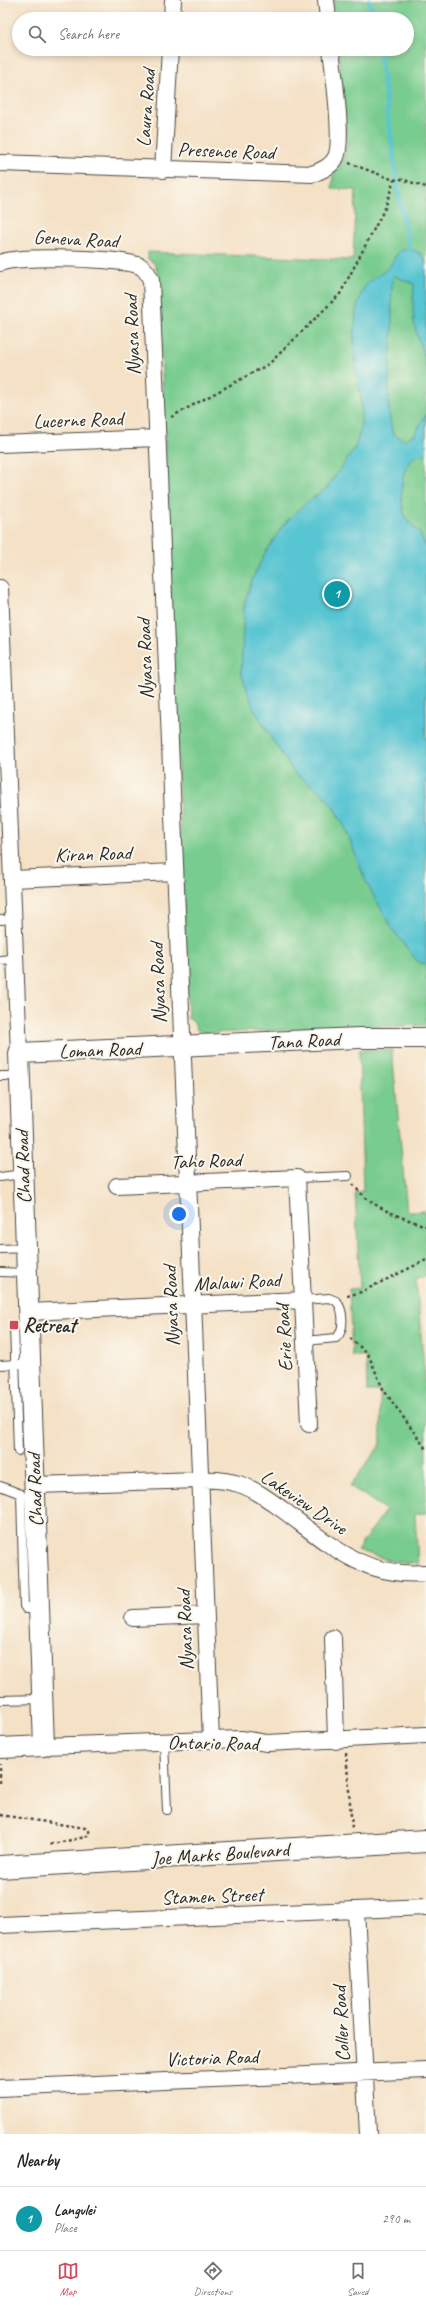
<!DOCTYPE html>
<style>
body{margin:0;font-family:Caveat,sans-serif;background:#f6f6f6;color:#202124}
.you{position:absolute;left:179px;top:1214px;width:14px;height:14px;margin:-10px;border:3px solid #fff;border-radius:50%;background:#1a73e8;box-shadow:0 0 0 6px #1a73e833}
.badge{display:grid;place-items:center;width:26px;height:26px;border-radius:50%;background:#d1495b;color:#fff;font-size:13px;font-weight:700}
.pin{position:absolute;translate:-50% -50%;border:2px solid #fff;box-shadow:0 1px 4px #0006}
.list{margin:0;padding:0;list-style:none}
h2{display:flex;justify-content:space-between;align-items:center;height:52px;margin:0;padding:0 16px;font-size:17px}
h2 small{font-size:13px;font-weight:400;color:#757577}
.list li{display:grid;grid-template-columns:26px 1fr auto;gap:12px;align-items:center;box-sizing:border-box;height:64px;padding:0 16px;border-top:1px solid #e0e0e0}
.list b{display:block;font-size:15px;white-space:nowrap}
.list p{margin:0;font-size:13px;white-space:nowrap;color:#757577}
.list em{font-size:13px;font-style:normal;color:#757577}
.icon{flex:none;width:22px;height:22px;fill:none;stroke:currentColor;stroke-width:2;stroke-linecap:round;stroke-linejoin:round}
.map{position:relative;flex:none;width:426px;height:2134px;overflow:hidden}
.search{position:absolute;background:#fff;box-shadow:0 2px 6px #0003;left:12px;right:12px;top:12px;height:44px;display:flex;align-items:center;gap:10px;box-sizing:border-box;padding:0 14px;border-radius:22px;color:#757577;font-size:15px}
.sheet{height:116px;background:#fff}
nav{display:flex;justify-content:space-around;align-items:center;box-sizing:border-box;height:56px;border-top:1px solid #e0e0e0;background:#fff;font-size:11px;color:#757577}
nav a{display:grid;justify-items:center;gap:2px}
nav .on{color:#d1495b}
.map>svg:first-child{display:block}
.green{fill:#79cc8f;stroke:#527c5d}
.water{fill:#59c5d2;stroke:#42787e}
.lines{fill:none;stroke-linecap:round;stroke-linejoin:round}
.stream{stroke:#59c5d2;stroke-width:4.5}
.service-casing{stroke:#494642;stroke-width:10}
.minor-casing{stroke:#494642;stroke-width:18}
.tertiary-casing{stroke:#494642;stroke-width:22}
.secondary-casing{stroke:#494642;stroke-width:24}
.path{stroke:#494642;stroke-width:2.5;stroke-dasharray:3 3;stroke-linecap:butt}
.service{stroke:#fff;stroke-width:8}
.minor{stroke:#fff;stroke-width:16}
.tertiary{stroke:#fff;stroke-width:20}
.secondary{stroke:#fff;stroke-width:22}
.poi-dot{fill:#d1495b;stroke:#fbf7ec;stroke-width:1.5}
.labels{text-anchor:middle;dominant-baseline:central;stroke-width:4;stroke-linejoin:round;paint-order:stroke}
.street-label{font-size:20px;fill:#2b2b2b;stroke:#fbf7ec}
.poi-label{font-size:20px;font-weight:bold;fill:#2b2b2b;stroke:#fbf7ec;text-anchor:start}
</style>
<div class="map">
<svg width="426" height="2134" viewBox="0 0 426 2134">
<rect width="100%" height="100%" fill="#fbf7ec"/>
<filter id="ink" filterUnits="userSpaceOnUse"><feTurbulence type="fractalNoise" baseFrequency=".025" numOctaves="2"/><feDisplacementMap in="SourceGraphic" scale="8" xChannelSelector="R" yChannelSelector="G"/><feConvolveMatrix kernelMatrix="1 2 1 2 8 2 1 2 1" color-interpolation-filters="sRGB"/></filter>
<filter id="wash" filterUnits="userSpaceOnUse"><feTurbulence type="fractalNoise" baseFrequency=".012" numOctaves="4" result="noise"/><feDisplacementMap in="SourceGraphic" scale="16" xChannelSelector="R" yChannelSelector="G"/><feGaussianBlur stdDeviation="0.9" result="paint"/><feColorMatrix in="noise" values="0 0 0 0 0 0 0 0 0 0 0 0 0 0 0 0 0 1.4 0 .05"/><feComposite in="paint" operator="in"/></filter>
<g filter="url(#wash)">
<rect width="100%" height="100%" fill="#f4e1c6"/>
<path class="green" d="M333 0H426V1025L207 1033 197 1030 192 1019H188L158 273 154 263 148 259V252L353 260 356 190 332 189 333 175 342 162 347 144 338 49H407V19H335Z
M359 1050H392L407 1212 426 1211V1276L416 1278 426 1391V1513L415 1514 418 1564 394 1562 357 1550 386 1510 350 1486 381 1444 380 1391H367L366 1356H352L349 1289 360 1288 355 1192 363 1191Z"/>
<path class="water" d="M410 248 421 254 426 263V368C425 355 420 344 416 332 412 316 413 300 414 284L394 276C390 290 392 304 392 319 393 356 383 398 393 434L404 440 415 434 426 414V455C423 455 419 455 417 456 398 463 399 506 407 520 410 525 416 528 420 533 422 538 424 543 426 548V964L418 962 393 930 366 882 344 825 332 805 319 790 295 774 277 747 254 709 241 672 244 606 251 582 265 553 284 524 306 503 327 488 355 448 361 426V397L355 368 354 337 356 311 362 291 368 282 388 269 399 251Z"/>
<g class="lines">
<path class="stream" d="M369 0 374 19
M379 49 399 198 410 248"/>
</g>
</g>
<g filter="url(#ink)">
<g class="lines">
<defs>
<path id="service" d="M0 920 13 919
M0 960 15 959
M0 1076H19
M0 1177 23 1174
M297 1178 348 1176
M0 1249 26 1248
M0 1272 27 1273
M303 1300 329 1298 336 1301C344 1309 345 1331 336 1338L305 1341
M14 1325 18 1451
M0 1365 19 1364
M0 1486 21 1494 24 1606 26 1609H39
M0 1700 43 1699
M164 1742 167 1810"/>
<path id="minor" d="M326 0 328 19
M172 19 173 0
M0 163 312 174C321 171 332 166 336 157 344 140 333 70 331 49
M163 170 170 49
M0 263C16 255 123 258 140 266 146 269 148 274 151 280L211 1740
M0 444 157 438
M0 588 19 1053
M12 879 174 872
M117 1186 297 1178 309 1424
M28 1312 303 1300
M35 1485 200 1480C213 1479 226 1480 239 1484 255 1489 269 1500 283 1510 330 1545 363 1578 426 1573
M133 1618 205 1615
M333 1638 336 1741
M44 1746 211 1740 241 1739 267 1743 426 1735
M356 1911 368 2134
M0 1925 426 1907
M0 2088 426 2070"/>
<path id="tertiary" d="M0 1748 44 1746 19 1053 359 1038H426"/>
<path id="secondary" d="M0 1867 426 1841"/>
</defs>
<use href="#service" class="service-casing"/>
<use href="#minor" class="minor-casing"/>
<use href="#tertiary" class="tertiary-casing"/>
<use href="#secondary" class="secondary-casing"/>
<path class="path" d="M349 163 394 180 401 179 426 187
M171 417 269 364 340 294 385 208 394 180
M353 1184C369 1207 400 1217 426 1226
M347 1296 361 1292 426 1260
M350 1338 368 1354 383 1389 426 1449
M346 1753 352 1828
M0 1783V1764
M0 1815 85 1828 89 1831V1835L85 1837 48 1845"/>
<use href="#service" class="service"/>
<use href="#minor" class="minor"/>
<use href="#tertiary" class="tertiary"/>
<use href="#secondary" class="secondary"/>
</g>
</g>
<rect class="poi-dot" x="9" y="1320" width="10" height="10" rx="2"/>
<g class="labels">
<g class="street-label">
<text transform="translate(146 108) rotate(-86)">Laura Road</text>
<text transform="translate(226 151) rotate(2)">Presence Road</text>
<text transform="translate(76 239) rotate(3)">Geneva Road</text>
<text transform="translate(132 335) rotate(-92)">Nyasa Road</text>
<text transform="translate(78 420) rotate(-2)">Lucerne Road</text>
<text transform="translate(145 659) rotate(-92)">Nyasa Road</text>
<text transform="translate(93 854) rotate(-2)">Kiran Road</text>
<text transform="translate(158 983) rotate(-92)">Nyasa Road</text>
<text transform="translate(304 1041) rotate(-3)">Tana Road</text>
<text transform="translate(100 1050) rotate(-2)">Loman Road</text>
<text transform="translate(206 1161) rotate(-2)">Taho Road</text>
<text transform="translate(23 1167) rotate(-92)">Chad Road</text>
<text transform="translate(237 1282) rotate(-3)">Malawi Road</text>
<text transform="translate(171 1306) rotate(-92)">Nyasa Road</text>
<text transform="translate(284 1338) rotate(-93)">Erie Road</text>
<text transform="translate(35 1490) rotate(-92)">Chad Road</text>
<text transform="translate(304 1502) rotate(34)">Lakeview Drive</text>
<text transform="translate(185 1630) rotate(-92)">Nyasa Road</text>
<text transform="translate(213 1743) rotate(1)">Ontario Road</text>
<text transform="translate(220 1854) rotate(-4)">Joe Marks Boulevard</text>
<text transform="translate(212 1896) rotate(-2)">Stamen Street</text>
<text transform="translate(341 2024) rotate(-93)">Coller Road</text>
<text transform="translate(212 2058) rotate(-2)">Victoria Road</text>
</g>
<g class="poi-label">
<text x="23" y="1325">Retreat</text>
</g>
</g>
</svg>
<div class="you"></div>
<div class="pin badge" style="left:337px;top:594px;background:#0f9aa8">1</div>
<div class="search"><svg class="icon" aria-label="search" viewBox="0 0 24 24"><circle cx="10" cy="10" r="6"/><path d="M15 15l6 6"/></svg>Search here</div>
</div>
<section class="sheet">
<h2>Nearby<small></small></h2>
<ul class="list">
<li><span class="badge" style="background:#0f9aa8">1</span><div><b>Langvlei</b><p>Place</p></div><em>290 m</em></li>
</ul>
</section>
<nav>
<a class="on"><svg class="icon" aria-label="map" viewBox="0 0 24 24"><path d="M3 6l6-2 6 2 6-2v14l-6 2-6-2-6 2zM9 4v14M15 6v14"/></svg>Map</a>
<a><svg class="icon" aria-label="directions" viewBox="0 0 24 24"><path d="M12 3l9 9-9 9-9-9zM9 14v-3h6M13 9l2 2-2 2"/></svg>Directions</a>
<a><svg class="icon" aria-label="saved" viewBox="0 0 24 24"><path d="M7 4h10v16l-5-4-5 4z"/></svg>Saved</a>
</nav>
